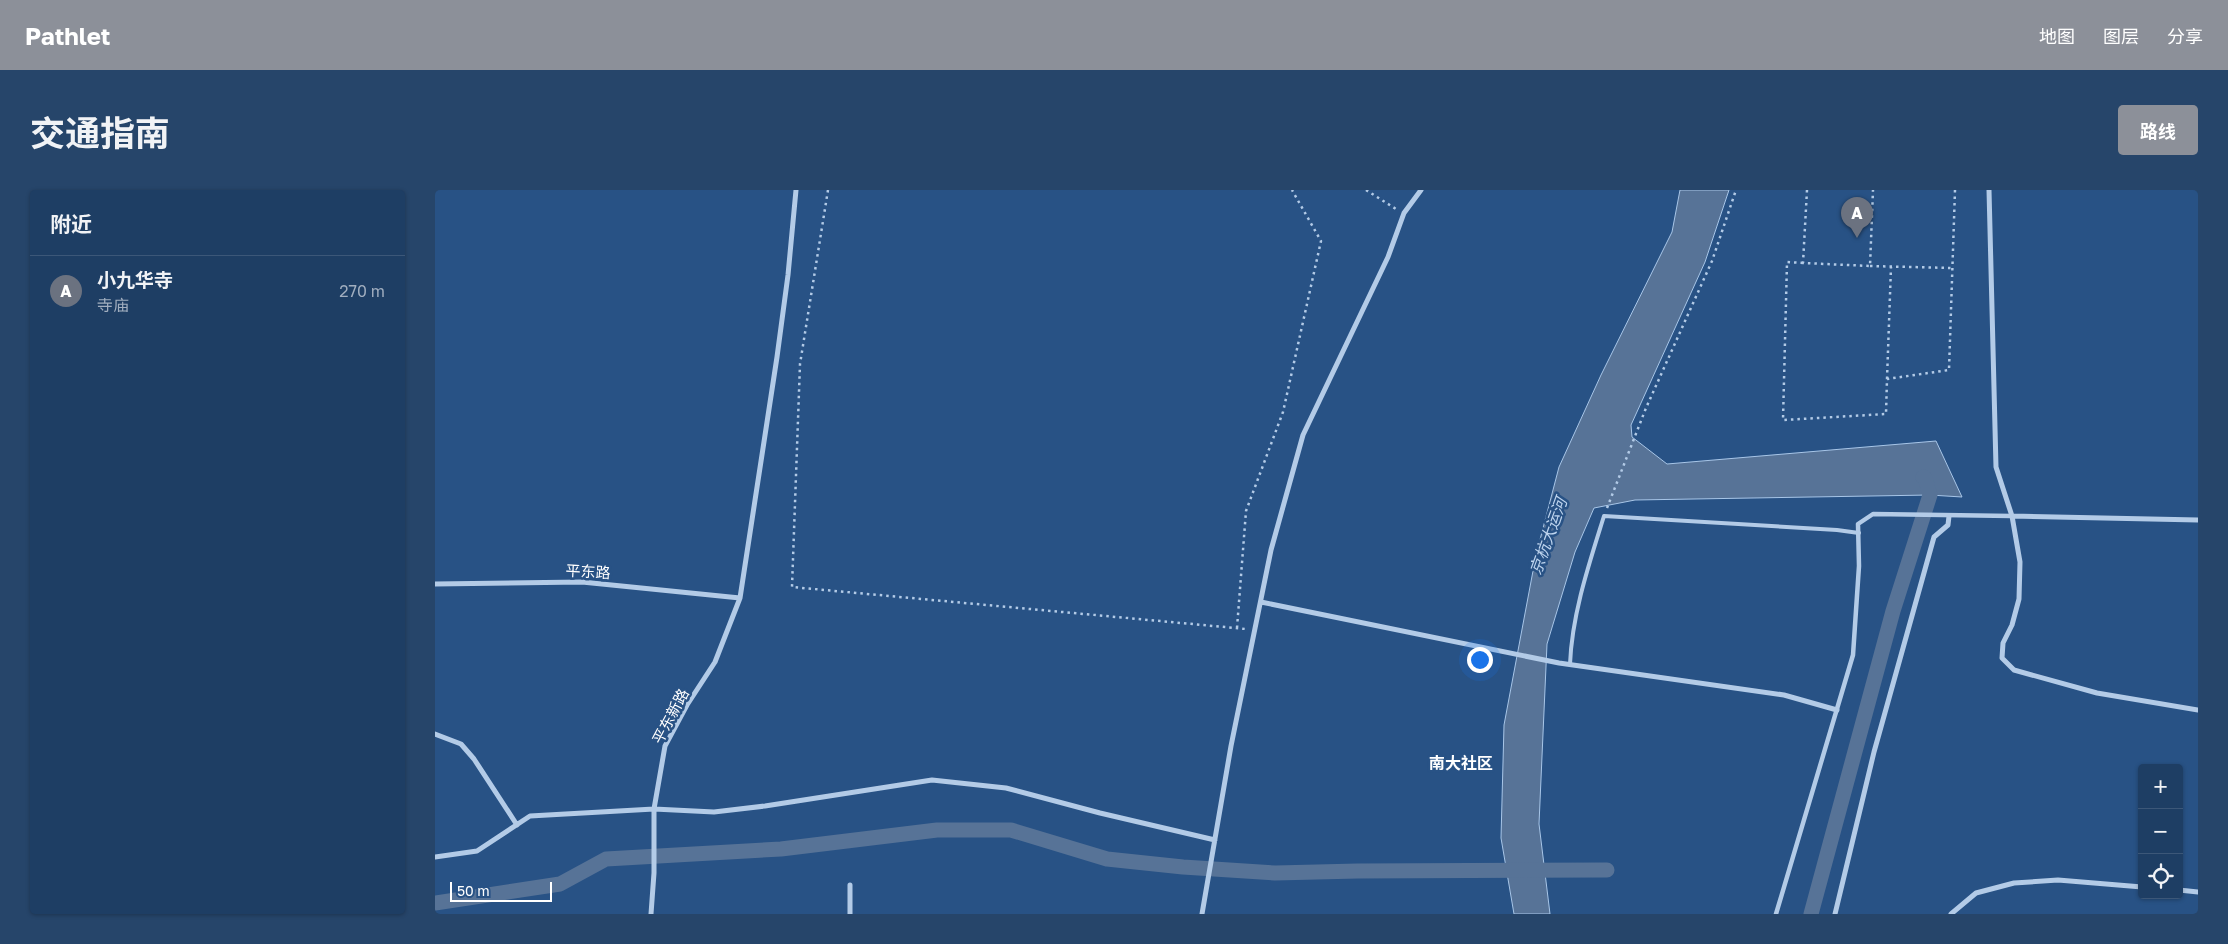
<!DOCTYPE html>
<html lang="zh">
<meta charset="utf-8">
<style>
body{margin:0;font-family:"Golos Text","Noto Sans SC",sans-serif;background:#26456a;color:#f1f3f6}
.controls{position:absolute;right:15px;bottom:15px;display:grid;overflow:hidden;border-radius:5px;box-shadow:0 1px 4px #0004}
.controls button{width:45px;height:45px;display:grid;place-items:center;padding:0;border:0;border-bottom:1px solid #3c5778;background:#1e3e64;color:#f1f3f6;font:25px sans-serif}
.scale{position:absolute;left:15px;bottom:12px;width:102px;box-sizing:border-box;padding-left:5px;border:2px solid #fff;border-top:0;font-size:14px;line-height:18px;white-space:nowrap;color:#fff;-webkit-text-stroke:4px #285285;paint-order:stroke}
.you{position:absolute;left:1044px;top:469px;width:18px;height:18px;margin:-12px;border:4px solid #fff;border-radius:50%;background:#1a73e8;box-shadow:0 0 0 8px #1a73e833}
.badge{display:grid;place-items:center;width:32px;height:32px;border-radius:50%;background:#8c9099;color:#fff;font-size:16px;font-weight:700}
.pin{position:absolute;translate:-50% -41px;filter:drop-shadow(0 1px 2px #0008)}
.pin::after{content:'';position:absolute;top:26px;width:18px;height:15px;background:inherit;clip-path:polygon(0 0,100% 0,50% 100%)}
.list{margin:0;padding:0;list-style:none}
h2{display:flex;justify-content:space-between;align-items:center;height:65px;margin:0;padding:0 20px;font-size:21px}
h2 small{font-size:16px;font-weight:400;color:#a1aebf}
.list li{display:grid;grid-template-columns:32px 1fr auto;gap:15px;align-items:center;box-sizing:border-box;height:70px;padding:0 20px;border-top:1px solid #3c5778}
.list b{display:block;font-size:19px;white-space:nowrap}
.list p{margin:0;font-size:16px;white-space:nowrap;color:#a1aebf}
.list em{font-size:16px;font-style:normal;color:#a1aebf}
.icon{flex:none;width:28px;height:28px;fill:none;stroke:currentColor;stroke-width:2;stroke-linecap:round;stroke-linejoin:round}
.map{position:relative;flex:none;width:1763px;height:724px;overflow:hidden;border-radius:5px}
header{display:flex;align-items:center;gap:30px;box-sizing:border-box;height:70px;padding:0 25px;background:#8c9099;color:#fff}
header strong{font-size:24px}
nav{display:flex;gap:28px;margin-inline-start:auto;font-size:18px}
.intro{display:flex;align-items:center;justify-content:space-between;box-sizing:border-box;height:120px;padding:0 30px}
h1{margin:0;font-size:35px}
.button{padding:12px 22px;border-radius:5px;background:#8c9099;color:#fff;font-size:18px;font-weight:700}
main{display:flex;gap:30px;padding:0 30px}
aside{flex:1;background:#1e3e64;border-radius:5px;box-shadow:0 1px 4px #0004}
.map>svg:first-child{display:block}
.water{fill:#577397;stroke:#a8c6e8}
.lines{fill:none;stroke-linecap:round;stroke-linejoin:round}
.canal{stroke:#577397;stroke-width:15}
.path{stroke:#b3cbe7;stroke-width:2.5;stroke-dasharray:2.5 4;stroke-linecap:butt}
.service{stroke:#b3cbe7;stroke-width:4}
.pedestrian{stroke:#b3cbe7;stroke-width:4.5}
.minor{stroke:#b3cbe7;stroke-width:5}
.labels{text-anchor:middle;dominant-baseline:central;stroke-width:5;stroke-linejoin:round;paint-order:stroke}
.street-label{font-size:15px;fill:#fff;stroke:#285285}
.water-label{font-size:16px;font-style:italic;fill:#bfd5ef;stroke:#285285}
.neighbourhood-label{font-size:16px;font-weight:bold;fill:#fff;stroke:#285285}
</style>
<header>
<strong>Pathlet</strong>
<nav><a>地图</a><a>图层</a><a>分享</a></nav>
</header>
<div class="intro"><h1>交通指南</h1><a class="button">路线</a></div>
<main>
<aside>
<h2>附近<small></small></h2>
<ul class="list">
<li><span class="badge" style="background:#6b7280">A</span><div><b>小九华寺</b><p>寺庙</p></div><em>270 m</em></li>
</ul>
</aside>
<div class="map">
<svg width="1763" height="724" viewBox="0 0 1763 724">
<rect width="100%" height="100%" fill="#285285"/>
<path class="water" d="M1245 0H1294L1270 72 1196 235 1197 247 1232 274 1501 251 1527 307 1495 305 1200 310 1159 318 1140 362 1112 454 1104 634 1115 724H1079L1066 648 1069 535 1101 365 1124 277 1166 185 1237 42Z"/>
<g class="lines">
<path class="canal" d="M0 713 125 694 171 669 346 659 502 640H576L672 669 748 677 840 683 923 681 1172 680
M1376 724 1458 421 1495 305 1490 288 1488 287"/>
<path class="path" d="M393 0 365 174 357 397 811 439
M931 0 961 19
M1372 0 1368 73 1435 76 1438 0
M1368 73 1352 72 1348 230 1451 224 1452 189 1514 180 1520 0
M1435 76 1517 78
M1452 189 1456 77
M1172 318 1211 218 1277 71 1301 0
M802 438 811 321 848 222 886 51 857 0"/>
<path class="service" d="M1135 474C1137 424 1154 374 1169 326L1402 340 1424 343"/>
<path class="pedestrian" d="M1341 724 1418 465 1424 376 1423 334 1438 324 1577 326"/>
<path class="minor" d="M1554 0 1561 277 1577 326 1585 372 1584 409 1577 435 1568 453 1567 468 1579 480 1662 503 1763 520
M1577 326 1763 330
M0 394 147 392 305 408
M826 412 1124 473 1349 505 1402 520
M0 544 26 554 39 569 82 635
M0 667 42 661 95 626 219 619 279 622 330 616 497 590 571 598 665 623 780 650
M415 695V724
M1744 700 1763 702
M216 724 219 683V619L230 556 252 515 280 472 305 408 342 167 353 85 361 0
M767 724 796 556 836 360 868 245 953 67 969 23 986 0
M1400 724 1439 562 1499 347 1513 335 1514 326
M1516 724 1541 703 1579 693 1623 690 1707 697"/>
</g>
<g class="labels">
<g class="street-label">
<text transform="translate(153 381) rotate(3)">平东路</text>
<text transform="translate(235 526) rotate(-62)">平东新路</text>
</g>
<g class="water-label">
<text transform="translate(1113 346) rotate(-70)">京杭大运河</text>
</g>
<g class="neighbourhood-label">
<text x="1026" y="573">南大社区</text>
</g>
</g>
</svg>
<div class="controls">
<button>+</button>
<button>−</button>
<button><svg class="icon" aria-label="locate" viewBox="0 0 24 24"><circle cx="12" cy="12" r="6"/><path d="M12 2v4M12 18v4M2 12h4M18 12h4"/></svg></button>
</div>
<div class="scale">50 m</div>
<div class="you"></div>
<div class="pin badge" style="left:1422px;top:48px;background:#6b7280">A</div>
</div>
</main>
